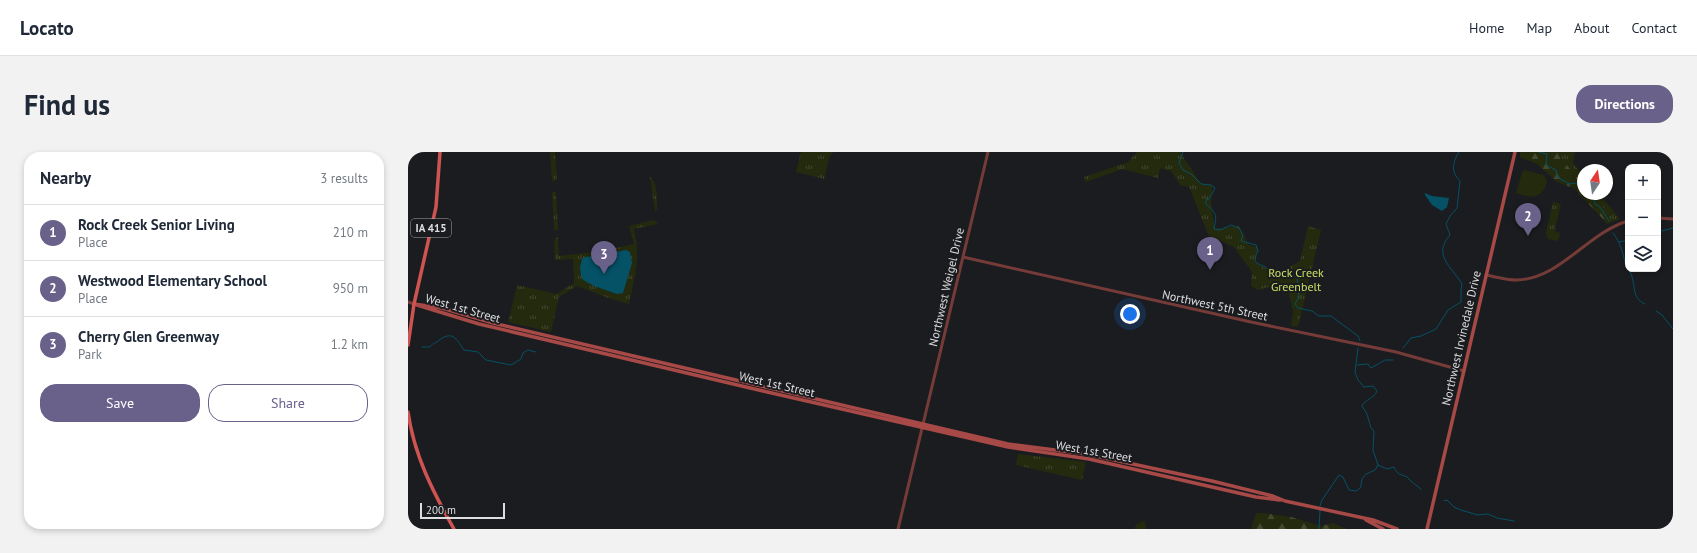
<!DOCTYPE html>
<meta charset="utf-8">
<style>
body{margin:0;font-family:"PT Sans",sans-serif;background:#f2f2f3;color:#1f2937}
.controls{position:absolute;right:12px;top:12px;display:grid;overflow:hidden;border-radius:8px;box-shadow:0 2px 6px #0003}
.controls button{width:36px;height:36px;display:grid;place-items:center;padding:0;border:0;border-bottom:1px solid #e0e1e3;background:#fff;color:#1f2937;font:20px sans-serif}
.compass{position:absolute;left:1169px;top:12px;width:36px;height:36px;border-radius:50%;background:#fff;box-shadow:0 2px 6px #0003;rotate:13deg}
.scale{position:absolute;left:12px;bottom:10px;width:85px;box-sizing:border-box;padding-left:4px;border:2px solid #dddee0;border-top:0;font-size:11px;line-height:14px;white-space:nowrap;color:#dddee0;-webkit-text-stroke:3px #1b1c1f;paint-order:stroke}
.you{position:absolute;left:722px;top:162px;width:14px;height:14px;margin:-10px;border:3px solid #fff;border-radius:50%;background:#1a73e8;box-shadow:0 0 0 6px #1a73e833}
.badge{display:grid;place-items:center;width:26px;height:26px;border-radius:50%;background:#6a618a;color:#fff;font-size:13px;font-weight:700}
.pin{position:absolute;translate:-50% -33px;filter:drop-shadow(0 1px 2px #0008)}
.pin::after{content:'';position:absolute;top:21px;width:14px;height:12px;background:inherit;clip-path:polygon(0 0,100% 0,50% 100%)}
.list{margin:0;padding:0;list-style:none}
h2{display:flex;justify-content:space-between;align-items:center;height:52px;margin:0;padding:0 16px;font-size:17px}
h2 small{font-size:13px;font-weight:400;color:#747a83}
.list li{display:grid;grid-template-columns:26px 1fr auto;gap:12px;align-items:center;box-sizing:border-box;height:56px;padding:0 16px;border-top:1px solid #e0e1e3}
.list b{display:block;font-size:15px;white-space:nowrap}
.list p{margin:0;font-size:13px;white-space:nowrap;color:#747a83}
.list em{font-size:13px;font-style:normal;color:#747a83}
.actions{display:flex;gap:8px;padding:12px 16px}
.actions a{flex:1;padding:9px 0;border:1px solid #6a618a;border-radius:16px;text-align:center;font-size:14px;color:#6a618a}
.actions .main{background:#6a618a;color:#fff}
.icon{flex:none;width:22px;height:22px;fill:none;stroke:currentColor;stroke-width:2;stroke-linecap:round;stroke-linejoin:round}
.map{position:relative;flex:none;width:1265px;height:377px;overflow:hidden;border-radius:16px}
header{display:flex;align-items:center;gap:24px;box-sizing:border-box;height:56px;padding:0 20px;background:#fff;border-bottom:1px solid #e0e1e3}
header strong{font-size:19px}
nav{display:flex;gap:22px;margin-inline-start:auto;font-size:14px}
.intro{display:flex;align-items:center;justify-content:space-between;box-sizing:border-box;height:96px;padding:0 24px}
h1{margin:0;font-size:28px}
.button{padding:10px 18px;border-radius:16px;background:#6a618a;color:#fff;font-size:14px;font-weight:700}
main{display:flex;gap:24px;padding:0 24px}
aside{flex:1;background:#fff;border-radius:16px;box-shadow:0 2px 6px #0003}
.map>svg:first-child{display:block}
.grass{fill:url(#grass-tufts)}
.forest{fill:url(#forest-firs)}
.pitch{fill:#242a0d}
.water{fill:#055166}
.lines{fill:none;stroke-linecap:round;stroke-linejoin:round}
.stream{stroke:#055166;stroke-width:1}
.tertiary{stroke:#753b38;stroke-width:3}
.secondary{stroke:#a74946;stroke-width:3.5}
.primary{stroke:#cd5451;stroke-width:3.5}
.labels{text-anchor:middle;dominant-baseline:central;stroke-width:4;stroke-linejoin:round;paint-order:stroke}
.shield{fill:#1b1c1f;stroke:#a3a4a6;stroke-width:1}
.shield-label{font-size:11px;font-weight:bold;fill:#dddee0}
.park-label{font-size:12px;fill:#c7e063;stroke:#1b1c1f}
.street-label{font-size:12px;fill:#dddee0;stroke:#1b1c1f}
</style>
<header>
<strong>Locato</strong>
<nav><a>Home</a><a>Map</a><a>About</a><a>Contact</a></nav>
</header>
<div class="intro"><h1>Find us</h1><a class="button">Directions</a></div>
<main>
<aside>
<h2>Nearby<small>3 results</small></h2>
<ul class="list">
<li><span class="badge">1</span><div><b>Rock Creek Senior Living</b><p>Place</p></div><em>210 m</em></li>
<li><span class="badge">2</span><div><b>Westwood Elementary School</b><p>Place</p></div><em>950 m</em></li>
<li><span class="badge">3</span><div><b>Cherry Glen Greenway</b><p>Park</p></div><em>1.2 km</em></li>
</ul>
<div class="actions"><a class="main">Save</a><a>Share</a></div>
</aside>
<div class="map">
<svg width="1265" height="377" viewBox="0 0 1265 377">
<defs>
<pattern id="grass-tufts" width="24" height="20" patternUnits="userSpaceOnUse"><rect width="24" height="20" fill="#242a0d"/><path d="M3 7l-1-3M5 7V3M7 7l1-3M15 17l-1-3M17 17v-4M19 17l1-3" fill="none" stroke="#434830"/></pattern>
<pattern id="forest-firs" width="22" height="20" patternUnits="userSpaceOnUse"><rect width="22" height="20" fill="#242a0d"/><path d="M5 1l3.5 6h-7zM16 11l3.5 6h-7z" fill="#434830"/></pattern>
</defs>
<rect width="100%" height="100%" fill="#1b1c1f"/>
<path class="grass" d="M142 0H147L149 28 144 29Z
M393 0H426L422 3 416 27 388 20Z
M729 0H772L793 32 804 33 803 51 807 77 831 74 841 93 850 95 847 110 868 123 892 109 900 74 913 78 890 175 883 174 885 159 880 138 867 133 850 138 843 134 844 120 826 95 801 84 781 35 772 33 763 19 752 16 750 26 714 17 678 30 676 25 720 10Z
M1114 0H1167L1165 11 1175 24V42H1191L1212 67 1199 72 1150 15 1112 6Z
M242 25C250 30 249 49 249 57L247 60Z
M144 40H148L150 78H146Z
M1145 50 1153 52 1147 76 1148 80 1152 81 1150 89 1140 87 1138 81Z
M246 68 250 72 226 77C233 106 227 123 221 152L203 147 169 134 151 145 143 180 100 170 109 133 148 142 166 131 165 107 147 108 146 89 148 86 150 85 151 104 194 99 226 92 221 74Z
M610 302 678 310 674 328 608 313Z"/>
<path class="forest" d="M1112 0H1156L1152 4 1153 7 1175 31V42H1187L1195 54 1202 69H1197L1165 36 1149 30 1129 12 1112 5Z
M848 361H856L883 365 913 374 925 371 938 377H843Z
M737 369 738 377H726L729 372Z"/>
<path class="pitch" d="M1116 18 1136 23 1139 29C1135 47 1123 47 1108 41L1114 21Z"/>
<path class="water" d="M1017 41 1024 44 1041 46 1039 55 1034 59 1024 53 1017 43Z
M218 98 222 100 224 111 215 141 209 142 186 134 175 128 173 124 172 115 174 107 177 105 187 104Z"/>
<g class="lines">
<path class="stream" d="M775 0 771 11 775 18 783 22 793 32 803 33 807 36 801 47 798 48V52C809 62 809 62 806 77L812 78 823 73 831 76 835 83 833 89 848 93 850 99C842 114 852 110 860 117 860 117 863 122 863 123L869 124 874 120 889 125 891 145 887 152 890 156 904 159 911 164H923L950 184 952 189
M1131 0 1139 2 1138 13 1148 18 1149 25 1162 32 1169 31 1172 38 1175 39
M1180 42 1181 45 1186 47 1187 52 1192 55 1201 69
M1250 80 1265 76
M1205 81C1213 91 1215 102 1218 114 1219 117 1222 119 1223 122 1228 133 1223 146 1237 152
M1211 90 1220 88
M1248 159 1254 163 1265 177
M14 195H22C24 191 27 192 30 189 44 178 48 186 56 198L70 200 78 208 103 213 113 207 115 201 120 198 128 200
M995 196 1003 186 1013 184 1028 177 1040 158 1053 150V138L1054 132C1044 115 1024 103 1042 83L1038 72 1042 64 1049 56 1052 29C1043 20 1044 11 1051 0
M949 213 960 212 963 216 977 208H985
M970 313 979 317 986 315C989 323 993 322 999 325L1004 330 1013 337
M1036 349 1039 348 1046 355 1053 358 1070 363 1080 362 1089 366 1106 369
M912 354 914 348 931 323 935 325 941 338 948 339 953 335C953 323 958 322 967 318L970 313 965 298 966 279 963 276 959 262 954 254C957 247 966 247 969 239L965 234 956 235 950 228 947 220 950 196
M911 377 912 358"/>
<path class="tertiary" d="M1250 66 1265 67
M555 105 843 170 988 200 1056 219
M1078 123C1088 125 1099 128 1109 128 1152 127 1179 81 1220 69
M0 150 6 152
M490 377 580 0"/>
<path class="secondary" d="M6 152 34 156 85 171 600 292 678 302 804 329 865 344 877 349 965 368 989 377
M9 153 71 172 355 239 600 295 681 307 848 345 872 348
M958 368 975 377
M1019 377 1107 0"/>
<path class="primary" d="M0 193 6 152 28 55 32 0
M0 260C6 303 25 340 46 377"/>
</g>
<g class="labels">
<rect class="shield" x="3" y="67" width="40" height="18" rx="3"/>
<g class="shield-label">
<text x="23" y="76">IA 415</text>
</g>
<g class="park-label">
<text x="888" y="120">Rock Creek<tspan x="888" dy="14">Greenbelt</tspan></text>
</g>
<g class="street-label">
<text transform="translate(538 135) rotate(-77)">Northwest Weigel Drive</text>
<text transform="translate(807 153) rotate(12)">Northwest 5th Street</text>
<text transform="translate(55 156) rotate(16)">West 1st Street</text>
<text transform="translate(1053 186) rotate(-77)">Northwest Irvinedale Drive</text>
<text transform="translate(369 232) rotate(13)">West 1st Street</text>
<text transform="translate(686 299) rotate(10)">West 1st Street</text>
</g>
</g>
</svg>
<div class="controls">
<button>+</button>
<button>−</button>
<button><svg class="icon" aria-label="layers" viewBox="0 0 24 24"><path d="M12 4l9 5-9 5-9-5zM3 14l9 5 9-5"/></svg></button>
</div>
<svg class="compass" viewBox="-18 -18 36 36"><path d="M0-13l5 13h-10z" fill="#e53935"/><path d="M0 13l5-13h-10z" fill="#747a83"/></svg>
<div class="scale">200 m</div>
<div class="you"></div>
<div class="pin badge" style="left:802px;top:118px">1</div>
<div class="pin badge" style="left:1120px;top:84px">2</div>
<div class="pin badge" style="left:196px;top:122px">3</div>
</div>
</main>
